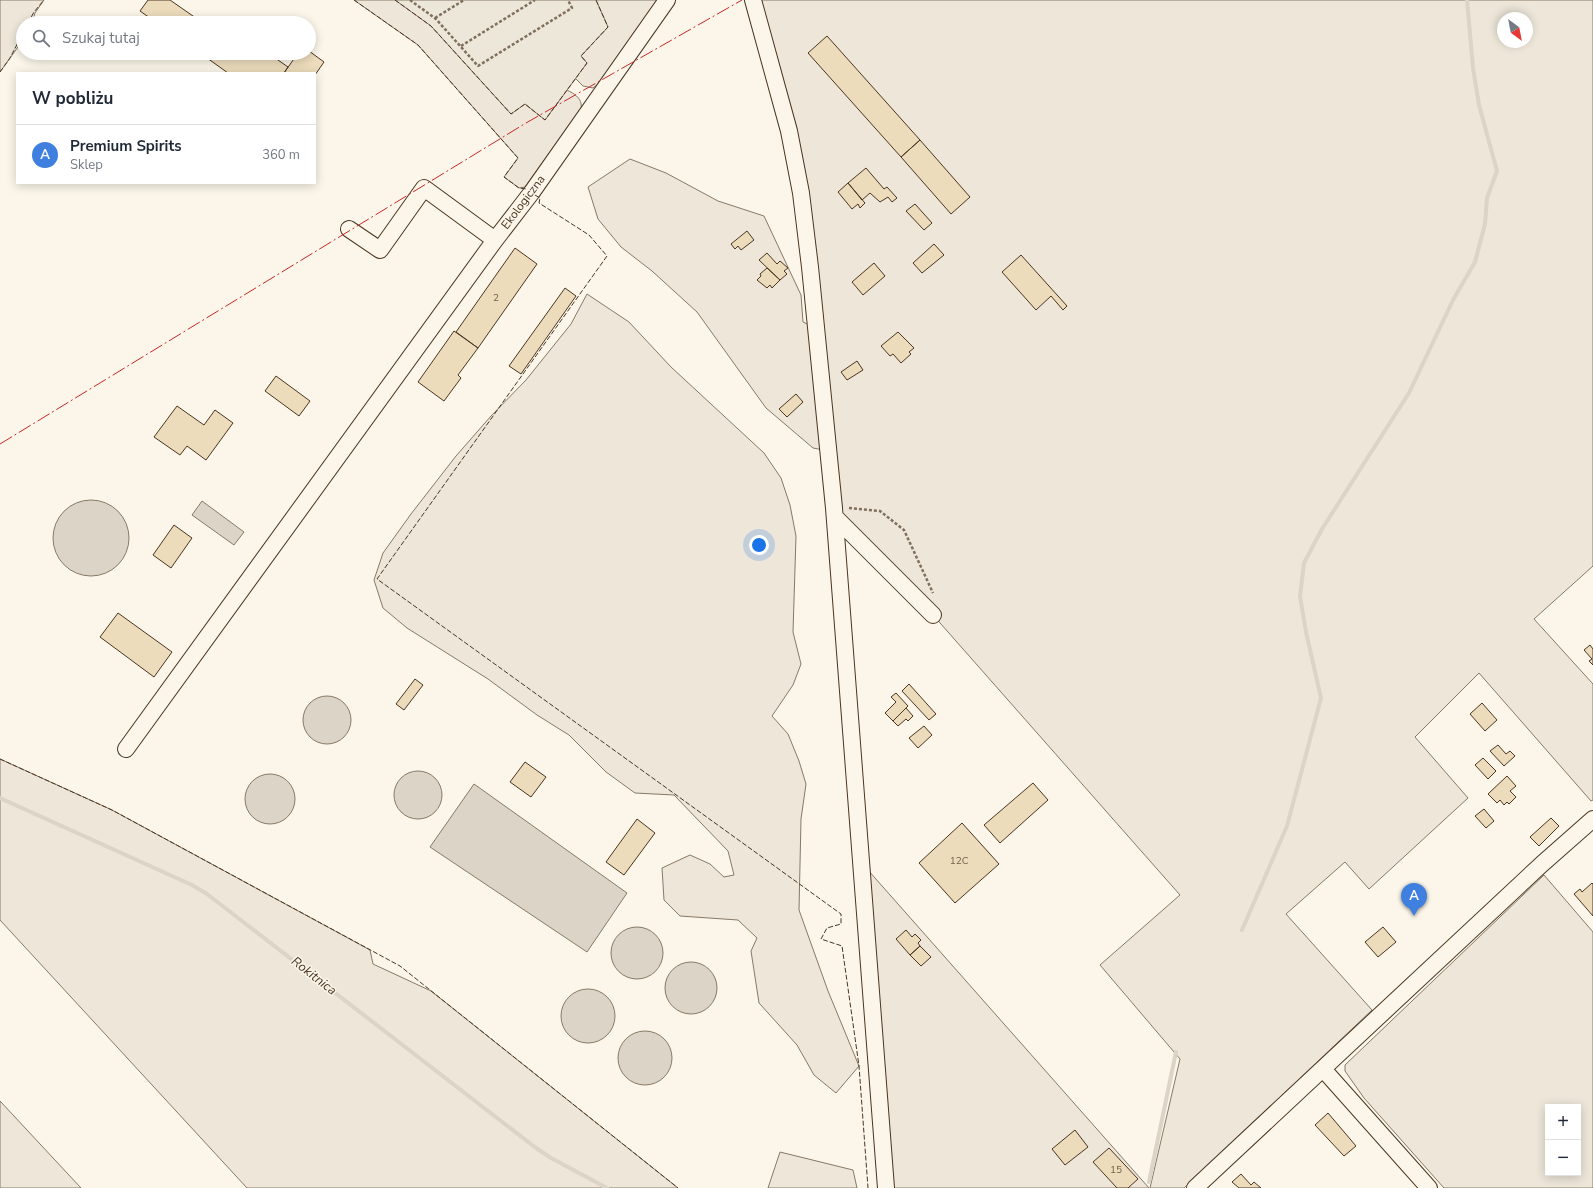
<!DOCTYPE html>
<html lang="pl">
<meta charset="utf-8">
<style>
body{margin:0;font-family:"Nunito Sans",sans-serif;background:#f6f6f7;color:#1f2937}
.controls{position:absolute;right:12px;bottom:12px;display:grid;overflow:hidden;border-radius:0px;box-shadow:0 2px 10px #0003}
.controls button{width:36px;height:36px;display:grid;place-items:center;padding:0;border:0;border-bottom:1px solid #e0e1e3;background:#fff;color:#1f2937;font:20px sans-serif}
.compass{position:absolute;left:1497px;top:12px;width:36px;height:36px;border-radius:50%;background:#fff;box-shadow:0 2px 10px #0003;rotate:148deg}
.you{position:absolute;left:759px;top:545px;width:14px;height:14px;margin:-10px;border:3px solid #fff;border-radius:50%;background:#1a73e8;box-shadow:0 0 0 6px #1a73e833}
.badge{display:grid;place-items:center;width:26px;height:26px;border-radius:50%;background:#d93025;color:#fff;font-size:13px;font-weight:700}
.pin{position:absolute;translate:-50% -33px;filter:drop-shadow(0 1px 2px #0008)}
.pin::after{content:'';position:absolute;top:21px;width:14px;height:12px;background:inherit;clip-path:polygon(0 0,100% 0,50% 100%)}
.list{margin:0;padding:0;list-style:none}
h2{display:flex;justify-content:space-between;align-items:center;height:52px;margin:0;padding:0 16px;font-size:17px}
h2 small{font-size:13px;font-weight:400;color:#747a83}
.list li{display:grid;grid-template-columns:26px 1fr auto;gap:12px;align-items:center;box-sizing:border-box;height:60px;padding:0 16px;border-top:1px solid #e0e1e3}
.list b{display:block;font-size:15px;white-space:nowrap}
.list p{margin:0;font-size:13px;white-space:nowrap;color:#747a83}
.list em{font-size:13px;font-style:normal;color:#747a83}
.icon{flex:none;width:22px;height:22px;fill:none;stroke:currentColor;stroke-width:2;stroke-linecap:round;stroke-linejoin:round}
.map{position:relative;flex:none;width:1593px;height:1188px;overflow:hidden}
.search{position:absolute;background:#fff;box-shadow:0 2px 10px #0003;left:16px;top:16px;width:300px;height:44px;display:flex;align-items:center;gap:10px;box-sizing:border-box;padding:0 14px;border-radius:22px;color:#747a83;font-size:15px}
.panel{position:absolute;background:#fff;box-shadow:0 2px 10px #0003;left:16px;top:72px;width:300px;height:112px;border-radius:0px}
.map>svg:first-child{display:block}
.green{fill:#ede6d9;stroke:#887966;fill-rule:evenodd}
.parking{fill:#ede7d9;stroke:#887966}
.water{fill:#dcd4c6;stroke:#887966}
.lines{fill:none;stroke-linecap:round;stroke-linejoin:round}
.stream{stroke:#dcd4c6;stroke-width:4}
.building{fill:#ecdcbc;stroke:#4a3520}
.minor-casing{stroke:#4a3520;stroke-width:18}
.path{stroke:#7f6f5c;stroke-width:2.5;stroke-dasharray:3 2;stroke-linecap:butt}
.minor{stroke:#fbf6e9;stroke-width:16}
.fence{stroke:#4a3520;stroke-width:1;stroke-dasharray:5 2;stroke-linecap:butt}
.power{stroke:#c62828;stroke-width:1;stroke-dasharray:14 3 2 3;stroke-linecap:butt}
.labels{text-anchor:middle;dominant-baseline:central;stroke-width:3;stroke-linejoin:round;paint-order:stroke}
.number-label{font-size:10px;fill:#725f47}
.street-label{font-size:12px;fill:#4a3520;stroke:#fbf6e9}
.water-label{font-size:13px;font-style:italic;fill:#4a3520;stroke:#fbf6e9}
</style>
<div class="map">
<svg width="1593" height="1188" viewBox="0 0 1593 1188">
<rect width="100%" height="100%" fill="#fbf6e9"/>
<path class="green" d="M0 0H44L35 13 32 23H23V40L0 72Z
M354 0H407L553 85C564 89 584 94 581 109L525 187 519 188 504 177 518 158 418 45Z
M582 0H657L598 84 593 88 583 86 575 78Z
M751 0H1593V566L1534 619 1593 684V800L1591 801 1479 673 1415 737 1468 798 1369 889 1345 862 1286 914 1372 1010 1184 1188H1150L1180 1059 1100 965 1180 895 933 615 835 517 829 451 813 448 766 408 697 312 652 271 621 247 598 219 588 187 630 159 666 173 718 201 764 216 801 295 803 322 816 328 801 193ZM1503 18H1527V42H1503Z
M587 294 629 322 671 367 764 453 781 478 790 505 796 536 793 632 801 664 793 685 772 716 788 734 799 761 806 784 801 819 799 910 828 991 859 1066 836 1093 814 1075 797 1045 759 1003 751 951 757 938 738 920 680 916 664 900 662 868 690 855 710 864 724 877 734 875 728 851 674 795 635 793 606 772 569 735 537 715 488 679 407 628 383 608 374 580 383 553 411 514 456 456 491 416 526 380 571 324Z
M0 759 112 810 370 950 373 964 431 991 678 1188H247L0 920Z
M860 861 1149 1188H886Z
M1544 875 1593 932V1188H1444L1364 1098 1345 1071V1065ZM1548 1107H1578V1173H1548Z
M0 1101 81 1188H0Z
M780 1152 853 1170 857 1188H768Z"/>
<path class="parking" d="M395 0H596L608 27 581 56 587 63 545 120 525 104 511 114 431 26Z"/>
<path class="water" d="M53 538a38 38 0 1 1 76 0a38 38 0 1 1-76 0Z
M202 501 244 532 234 545 192 515Z
M303 720a24 24 0 1 1 48 0a24 24 0 1 1-48 0Z
M394 795a24 24 0 1 1 48 0a24 24 0 1 1-48 0Z
M245 799a25 25 0 1 1 50 0a25 25 0 1 1-50 0Z
M474 784 627 893 587 952 430 847Z
M611 953a26 26 0 1 1 52 0a26 26 0 1 1-52 0Z
M665 988a26 26 0 1 1 52 0a26 26 0 1 1-52 0Z
M561 1016a27 27 0 1 1 54 0a27 27 0 1 1-54 0Z
M618 1058a27 27 0 1 1 54 0a27 27 0 1 1-54 0Z"/>
<g class="lines">
<path class="stream" d="M0 798 192 885 207 894 536 1148 551 1158 607 1188
M1242 930 1287 826 1321 698 1306 632 1300 596 1304 563 1322 529 1409 393 1453 300 1475 262 1485 224 1487 198 1497 171 1479 105 1473 68 1467 0
M1149 1182 1176 1052"/>
</g>
<path class="building" d="M148 0H170L203 23H157L140 11Z
M827 36 920 140 901 157 808 53Z
M309 51 324 62 315 75V73H284L298 53H309Z
M200 53H258L263 57 268 53 288 67 284 73H228Z
M920 140 970 197 951 214 901 157Z
M866 168 884 189 887 187 897 198 892 202 888 197 880 202 870 193 862 200 848 183Z
M848 183 865 203 860 208 858 204 852 209 838 192Z
M915 204 932 223 924 230 906 211Z
M747 231 754 240 741 250 738 246 735 249 731 244Z
M934 244 944 255 922 273 913 263Z
M515 248 537 264 478 348 456 332Z
M767 253 777 264 780 261 788 268 784 271 787 274 780 280 759 260Z
M1021 255 1067 306 1063 310 1051 296 1036 310 1002 272Z
M874 263 885 276 863 295 852 282Z
M767 268 780 280 772 288 770 285 767 288 757 280 761 276 760 274Z
M565 288 576 296 521 374 509 366Z
M454 331 478 348 458 375 461 378 444 401 418 382Z
M898 332 914 348 909 352 911 354 901 363 893 354 890 356 881 346Z
M857 361 863 370 847 380 841 372Z
M276 376 310 401 299 416 265 391Z
M796 394 803 402 787 417 779 409Z
M177 406 204 425 215 410 233 423 206 460 187 446 180 455 154 437Z
M174 525 192 538 171 568 153 555Z
M118 613 172 652 154 677 100 637Z
M1590 645 1593 649V665L1589 661 1592 659 1584 650Z
M415 679 423 685 404 710 396 704Z
M909 684 936 714 929 720 902 691Z
M896 693 908 706 893 721 885 713 896 702 891 697Z
M1482 703 1497 720 1485 731 1470 714Z
M906 708 913 716 908 721 906 719 898 726 893 721Z
M924 726 932 735 918 748 909 738Z
M1498 745 1506 754 1510 751 1515 756 1504 766 1490 751Z
M1483 758 1496 771 1488 779 1475 765Z
M525 762 546 777 531 797 510 782Z
M1507 776 1516 786 1510 791 1516 797 1509 804 1507 802 1504 805 1500 800 1497 803 1488 794Z
M1033 783 1048 800 1000 843 984 825Z
M1484 809 1494 821 1486 828 1475 816Z
M1551 818 1559 826 1539 846 1530 837Z
M637 819 655 833 624 875 606 862Z
M962 823 999 864 955 903 919 863Z
M1592 883 1593 884V916L1574 894 1580 889 1582 892Z
M1383 927 1396 942 1378 957 1365 942Z
M906 930 912 937 915 934 921 940 918 943 920 946 910 955 896 939Z
M920 946 931 957 921 966 910 955Z
M1328 1113 1356 1146 1344 1156 1315 1125Z
M1075 1130 1088 1147 1065 1165 1052 1149Z
M1109 1148 1138 1179 1128 1188H1117L1093 1162Z
M1241 1174 1251 1185 1254 1182 1261 1188H1239L1232 1182Z"/>
<g class="lines">
<defs>
<path id="minor" d="M753 0 789 131 801 193 810 267 834 508 886 1188
M349 229 380 250 424 188 495 240 532 192 667 0
M835 517 933 615
M126 749 495 240
M1323 1069 1429 1188
M1195 1188 1542 864 1593 819"/>
</defs>
<use href="#minor" class="minor-casing"/>
<path class="path" d="M410 0 436 19 478 66 572 8 568 0
M435 18 464 0
M461 46 535 0
M849 508 880 511 904 530 933 593"/>
<use href="#minor" class="minor"/>
<path class="fence" d="M354 0 418 45 518 158 504 177 519 188 527 189
M395 0 431 26 511 114 525 104 545 120 587 63 581 56 608 27 596 0
M28 23 34 12 44 0
M0 72 10 58 23 33
M535 195 540 198 539 203 589 235 607 256 377 579 841 914V924L827 928 821 939 842 946 859 1066 868 1188
M0 759 112 810 400 966 678 1188"/>
<path class="power" d="M0 444 526 123 742 0"/>
</g>
<g class="labels">
<g class="number-label">
<text x="496" y="298">2</text>
<text x="959" y="861">12C</text>
<text x="1116" y="1170">15</text>
</g>
<g class="street-label">
<text transform="translate(523 202) rotate(-53)">Ekologiczna</text>
</g>
<g class="water-label">
<text transform="translate(314 976) rotate(38)">Rokitnica</text>
</g>
</g>
</svg>
<div class="controls">
<button>+</button>
<button>−</button>
</div>
<svg class="compass" viewBox="-18 -18 36 36"><path d="M0-13l5 13h-10z" fill="#e53935"/><path d="M0 13l5-13h-10z" fill="#747a83"/></svg>
<div class="you"></div>
<div class="pin badge" style="left:1414px;top:916px;background:#3f7fe0">A</div>
<div class="search"><svg class="icon" aria-label="search" viewBox="0 0 24 24"><circle cx="10" cy="10" r="6"/><path d="M15 15l6 6"/></svg>Szukaj tutaj</div>
<section class="panel">
<h2>W pobliżu<small></small></h2>
<ul class="list">
<li><span class="badge" style="background:#3f7fe0">A</span><div><b>Premium Spirits</b><p>Sklep</p></div><em>360 m</em></li>
</ul>
</section>
</div>
